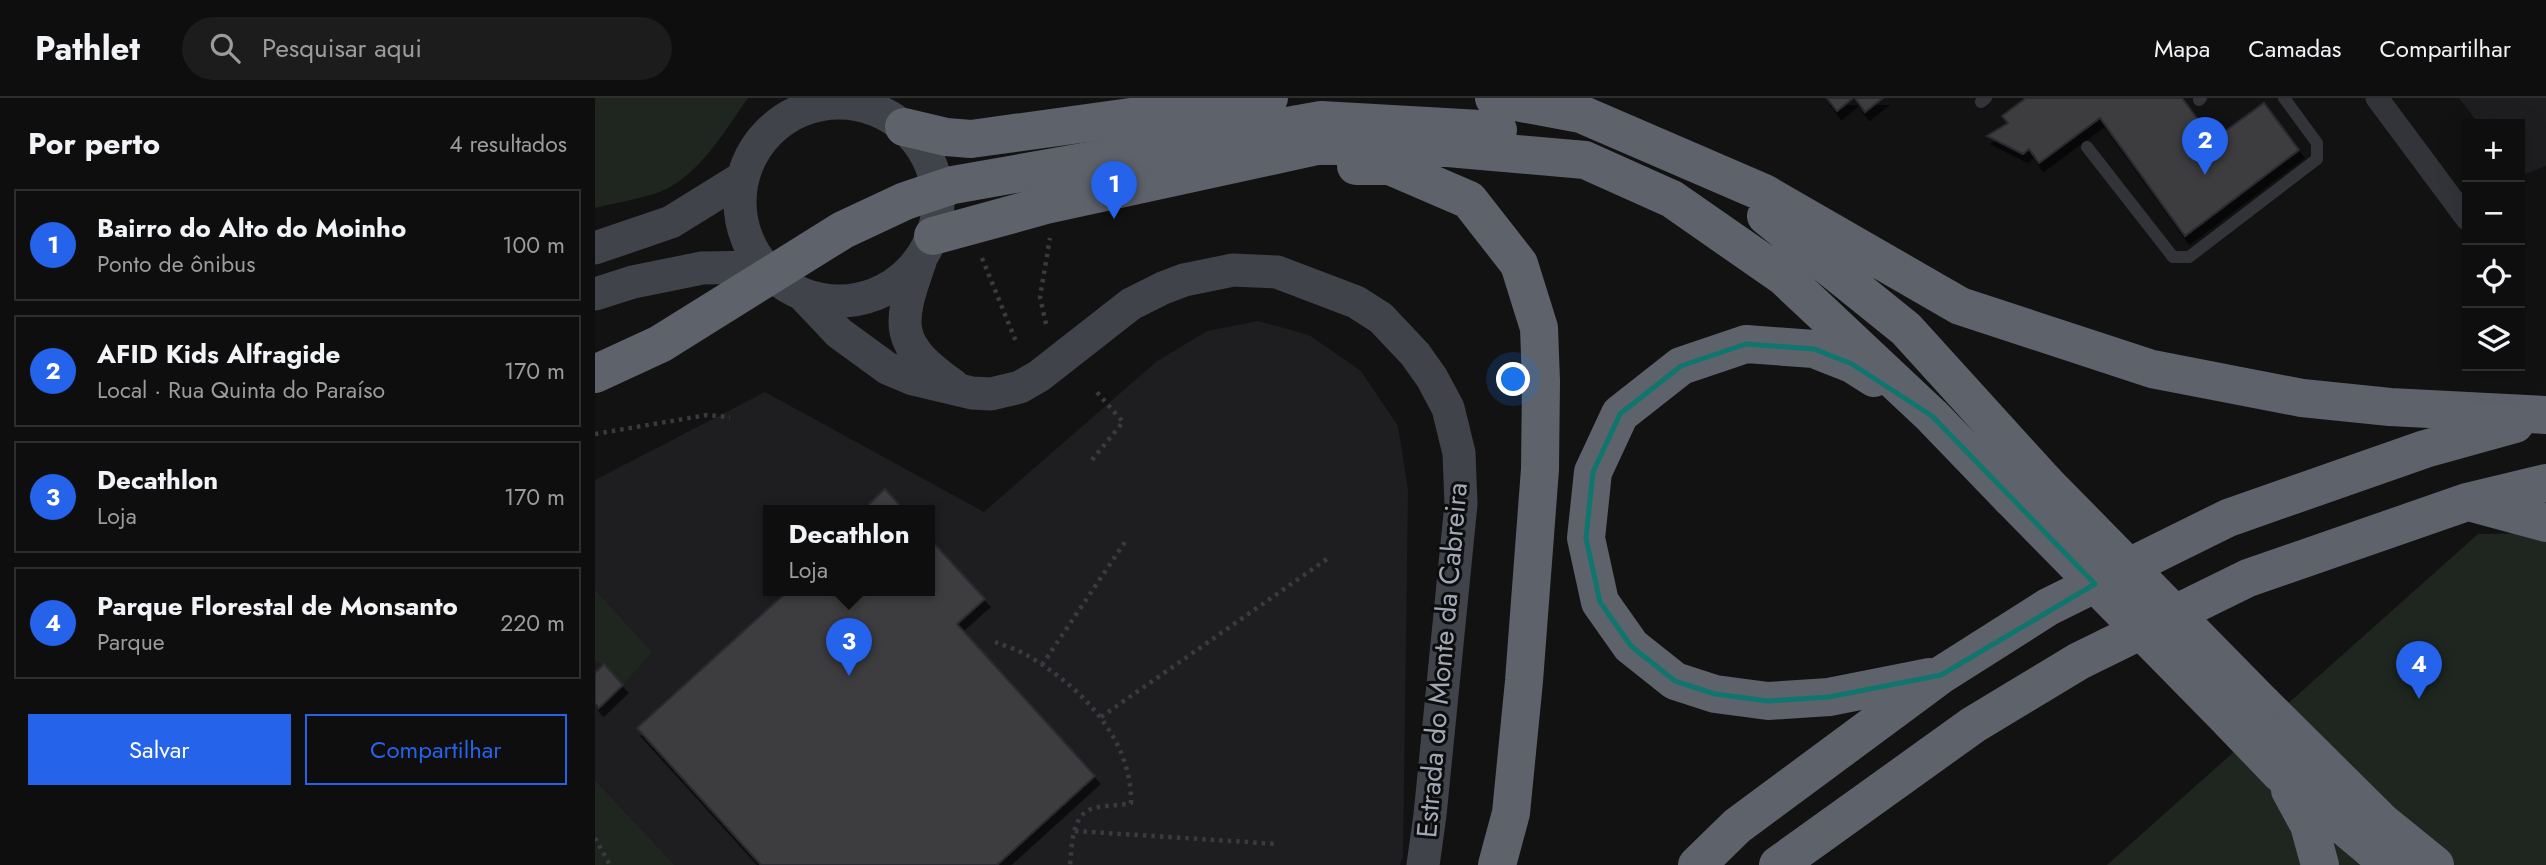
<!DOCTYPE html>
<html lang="pt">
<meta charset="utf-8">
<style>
body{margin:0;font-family:Jost,sans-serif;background:#1c1c1c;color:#f1f3f6}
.controls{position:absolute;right:21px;top:21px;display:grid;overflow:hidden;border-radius:0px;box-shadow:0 7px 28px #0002}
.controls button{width:63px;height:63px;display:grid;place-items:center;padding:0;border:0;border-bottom:2px solid #2e2e2e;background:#0e0e0e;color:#f1f3f6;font:35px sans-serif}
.you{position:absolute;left:919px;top:282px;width:24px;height:24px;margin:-18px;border:5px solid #fff;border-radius:50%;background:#1a73e8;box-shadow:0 0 0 10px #1a73e833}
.badge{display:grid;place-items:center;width:46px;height:46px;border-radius:50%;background:#2563eb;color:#fff;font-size:23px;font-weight:700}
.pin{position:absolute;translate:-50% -58px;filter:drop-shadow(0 2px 4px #0008)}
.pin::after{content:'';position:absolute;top:37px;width:24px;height:21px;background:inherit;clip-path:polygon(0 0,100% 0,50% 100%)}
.popup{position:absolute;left:168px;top:407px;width:172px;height:91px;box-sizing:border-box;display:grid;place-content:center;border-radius:0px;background:#0e0e0e;filter:drop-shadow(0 2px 5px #0005);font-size:23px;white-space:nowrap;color:#9b9c9e}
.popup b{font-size:26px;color:#f1f3f6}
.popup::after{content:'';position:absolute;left:50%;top:100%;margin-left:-14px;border:14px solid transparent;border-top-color:#0e0e0e}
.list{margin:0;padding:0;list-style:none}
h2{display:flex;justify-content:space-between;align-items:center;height:91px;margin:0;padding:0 28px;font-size:30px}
h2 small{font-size:23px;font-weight:400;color:#9b9c9e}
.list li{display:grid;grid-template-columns:46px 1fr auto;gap:21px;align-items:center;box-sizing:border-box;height:112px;margin:0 14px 14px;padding:0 14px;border:2px solid #2e2e2e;border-radius:0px}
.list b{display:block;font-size:26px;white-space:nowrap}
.list p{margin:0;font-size:23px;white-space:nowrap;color:#9b9c9e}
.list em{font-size:23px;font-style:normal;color:#9b9c9e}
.actions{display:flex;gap:14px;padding:21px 28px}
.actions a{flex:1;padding:16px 0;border:2px solid #2563eb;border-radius:0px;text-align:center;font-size:24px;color:#2563eb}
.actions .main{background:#2563eb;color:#fff}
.icon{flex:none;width:38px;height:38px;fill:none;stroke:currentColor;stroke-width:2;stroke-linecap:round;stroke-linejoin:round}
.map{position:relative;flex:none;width:1951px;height:767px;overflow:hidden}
header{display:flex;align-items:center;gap:42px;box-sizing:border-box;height:98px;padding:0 35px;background:#0e0e0e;border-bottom:2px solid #2e2e2e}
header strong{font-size:33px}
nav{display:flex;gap:38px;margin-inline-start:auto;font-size:24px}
.search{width:490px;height:63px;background:#1c1c1c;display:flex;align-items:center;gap:18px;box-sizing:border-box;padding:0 24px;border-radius:38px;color:#9b9c9e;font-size:26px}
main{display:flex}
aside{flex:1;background:#0e0e0e}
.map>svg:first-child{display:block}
.built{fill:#1e1e20;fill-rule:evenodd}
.green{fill:#1e261f}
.building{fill:#3c3d41;stroke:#2c2c30;stroke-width:2;filter:url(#shadow)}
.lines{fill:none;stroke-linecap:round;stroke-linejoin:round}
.path{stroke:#383b40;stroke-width:4.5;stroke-dasharray:3.5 5;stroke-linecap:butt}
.lane{stroke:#323439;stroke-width:12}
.street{stroke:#323439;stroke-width:23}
.secondary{stroke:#404349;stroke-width:33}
.highway{stroke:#5e626a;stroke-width:38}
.highway-bridge{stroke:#5e626a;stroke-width:38}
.marked{fill:none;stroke:#0f766e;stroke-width:5;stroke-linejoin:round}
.labels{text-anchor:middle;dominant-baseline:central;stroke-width:6;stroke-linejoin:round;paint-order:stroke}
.street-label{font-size:28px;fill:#a2a8b5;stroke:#0d0d0e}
</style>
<header>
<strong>Pathlet</strong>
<div class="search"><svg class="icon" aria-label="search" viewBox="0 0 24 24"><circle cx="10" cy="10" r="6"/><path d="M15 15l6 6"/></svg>Pesquisar aqui</div>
<nav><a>Mapa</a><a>Camadas</a><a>Compartilhar</a></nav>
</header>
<main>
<aside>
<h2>Por perto<small>4 resultados</small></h2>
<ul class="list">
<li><span class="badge">1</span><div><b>Bairro do Alto do Moinho</b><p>Ponto de ônibus</p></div><em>100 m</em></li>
<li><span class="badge">2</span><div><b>AFID Kids Alfragide</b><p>Local · Rua Quinta do Paraíso</p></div><em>170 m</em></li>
<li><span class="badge">3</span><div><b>Decathlon</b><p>Loja</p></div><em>170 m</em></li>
<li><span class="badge">4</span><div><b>Parque Florestal de Monsanto</b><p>Parque</p></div><em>220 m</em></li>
</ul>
<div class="actions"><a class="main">Salvar</a><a>Compartilhar</a></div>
</aside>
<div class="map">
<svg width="1951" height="767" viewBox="0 0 1951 767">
<defs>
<filter id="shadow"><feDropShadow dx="4.5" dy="8" stdDeviation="0" flood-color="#0009"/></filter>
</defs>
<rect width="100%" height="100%" fill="#121213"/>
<path class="built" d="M1864 0H1951V68L1925 78V26H1884Z
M663 223 714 237 766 273 803 328 813 392 808 758 805 767H80L0 682V563L9 566 57 554 0 491V382L170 294 389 414 561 264 612 233ZM174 412H334V492H174Z"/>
<path class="green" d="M0 0H153C129 34 101 83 59 96 39 102 19 105 0 110Z
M1951 435V767H1512L1883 436Z
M0 491 57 554 28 587 9 567 0 563Z
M0 682 80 767H0Z"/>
<path class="building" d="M1232 0H1257V1L1242 13Z
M1260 0H1288L1270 14Z
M1431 0H1587L1618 42 1669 5 1704 52 1590 138 1505 20 1444 65 1434 51 1428 56 1392 38 1413 25 1407 18Z
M290 391 309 412H268Z
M334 440 390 501 362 526 500 678 402 767H166L42 630 194 492H334Z
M9 566 28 587 4 610 0 605V575Z"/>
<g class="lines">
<path class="path" d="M387 160 422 246
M451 226 445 199 455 140
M0 336 112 317 135 319
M497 362 528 324 500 292
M400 544C411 548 424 552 435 559 487 590 537 641 536 705 523 708 508 707 496 711 476 719 477 749 475 767
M447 567 530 444
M506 619 732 461
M480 733 683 746
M0 740 15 767"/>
<path class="lane" d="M1604 2 1606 0
M1386 4 1391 0
M1492 49 1578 159H1594L1722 61V45L1689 0"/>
<path class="street" d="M1782 0 1872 121"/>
<path class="secondary" d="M145 104a99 99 0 1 1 198 0a99 99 0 1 1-198 0Z
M0 150 76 124 147 80
M325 164C302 228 300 246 358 287
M0 196 38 184 107 170 168 169
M209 198 244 235 292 270 318 281 377 295 396 296 425 289 444 278 536 206 568 190 589 182 638 172 682 174 761 204 786 220 820 256 837 280 853 310 864 355 866 406 835 717 828 767"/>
<path class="highway" d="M899 0 986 16 1169 95 1365 208 1557 271 1707 300 1795 309 1951 317
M309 29 351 39 376 41 674 0
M761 68H795L874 102 924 166 944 230 946 283 945 371 929 583 916 715 902 767
M1171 118 1311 231 1450 384
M338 138 451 107 722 48H830L990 62 1077 101 1189 179 1337 318 1416 400
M1279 280 1257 266 1219 251 1151 246 1086 268 1025 316 998 374 991 440 1005 504 1036 548 1080 583 1120 596 1173 603 1234 599 1335 579
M1877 405 1951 425
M1668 606 1787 724 1840 767
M1636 624 1685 675 1795 767
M1695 692 1714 727 1725 767
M1102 767 1142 728 1346 577 1453 509 1633 420 1830 351 1920 326
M1183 767 1378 627 1484 563 1653 480 1872 404 1951 385"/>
<path class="highway-bridge" d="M0 276 65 246 248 132 310 103 358 87 726 22 903 32
M1450 384 1668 606
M1416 400 1636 624"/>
</g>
<path class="marked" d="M1151 246 1219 251 1257 266 1337 318 1500 486 1346 577 1234 599 1173 603 1120 596 1080 583 1036 548 1005 504 991 440 998 374 1025 316 1086 268Z"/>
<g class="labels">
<g class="street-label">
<text transform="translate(847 562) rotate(-85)">Estrada do Monte da Cabreira</text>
</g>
</g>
</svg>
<div class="controls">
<button>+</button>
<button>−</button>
<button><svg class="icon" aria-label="locate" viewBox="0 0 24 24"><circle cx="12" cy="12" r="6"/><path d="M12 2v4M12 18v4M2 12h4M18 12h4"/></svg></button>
<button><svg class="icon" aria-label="layers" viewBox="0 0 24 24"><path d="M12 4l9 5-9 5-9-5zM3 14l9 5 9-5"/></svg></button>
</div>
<div class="you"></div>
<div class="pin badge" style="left:519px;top:121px">1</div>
<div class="pin badge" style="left:1610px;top:77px">2</div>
<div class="pin badge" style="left:254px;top:578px">3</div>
<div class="popup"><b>Decathlon</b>Loja</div>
<div class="pin badge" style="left:1824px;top:601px">4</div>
</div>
</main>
